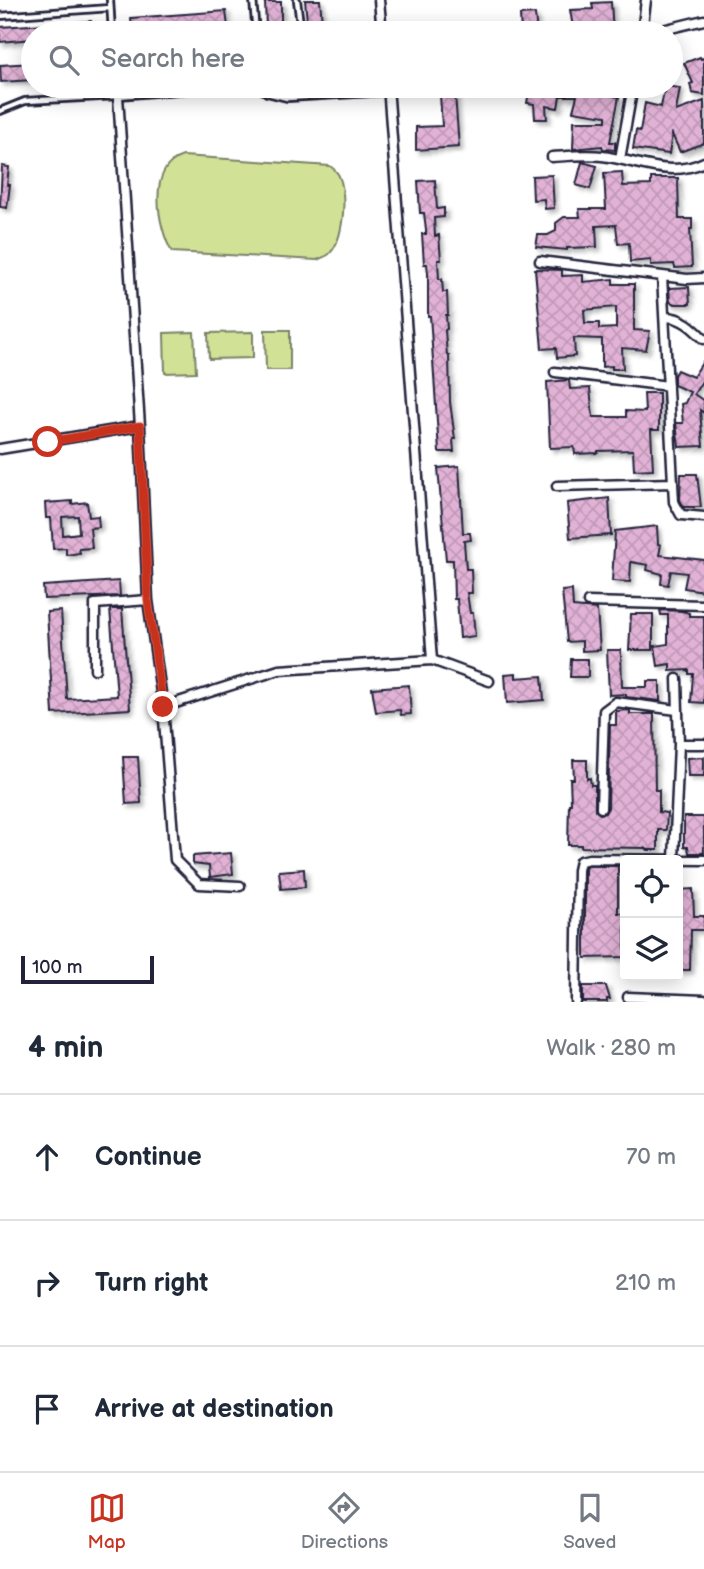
<!DOCTYPE html>
<meta charset="utf-8">
<style>
body{margin:0;font-family:"Balsamiq Sans",sans-serif;background:#f2f2f3;color:#1f2937}
.controls{position:absolute;right:21px;bottom:21px;display:grid;overflow:hidden;border-radius:7px;box-shadow:0 4px 18px #0003}
.controls button{width:63px;height:63px;display:grid;place-items:center;padding:0;border:0;border-bottom:2px solid #e0e1e3;background:#fff;color:#1f2937;font:35px sans-serif}
.scale{position:absolute;left:21px;bottom:18px;width:133px;box-sizing:border-box;padding-left:7px;border:4px solid #22223b;border-top:0;font-size:19px;line-height:24px;white-space:nowrap;color:#22223b;-webkit-text-stroke:5px #fff;paint-order:stroke}
.stop{position:absolute;width:21px;height:21px;margin:-16px;border:5px solid #c8321e;border-radius:50%;background:#fff}
.stop.end{background:#c8321e;border-color:#fff;box-shadow:0 2px 7px #0008}
.list{margin:0;padding:0;list-style:none}
h2{display:flex;justify-content:space-between;align-items:center;height:91px;margin:0;padding:0 28px;font-size:30px}
h2 small{font-size:23px;font-weight:400;color:#747a83}
.list li{display:grid;grid-template-columns:46px 1fr auto;gap:21px;align-items:center;box-sizing:border-box;height:126px;padding:0 28px;border-top:2px solid #e0e1e3}
.list b{display:block;font-size:26px;white-space:nowrap}
.list em{font-size:23px;font-style:normal;color:#747a83}
.icon{flex:none;width:38px;height:38px;fill:none;stroke:currentColor;stroke-width:2;stroke-linecap:round;stroke-linejoin:round}
.map{position:relative;flex:none;width:704px;height:1002px;overflow:hidden}
.search{position:absolute;background:#fff;box-shadow:0 4px 18px #0003;left:21px;right:21px;top:21px;height:77px;display:flex;align-items:center;gap:18px;box-sizing:border-box;padding:0 24px;border-radius:38px;color:#747a83;font-size:26px}
.sheet{height:469px;background:#fff}
nav{display:flex;justify-content:space-around;align-items:center;box-sizing:border-box;height:98px;border-top:2px solid #e0e1e3;background:#fff;font-size:19px;color:#747a83}
nav a{display:grid;justify-items:center;gap:4px}
nav .on{color:#c8321e}
.map>svg:first-child{display:block}
.garden{fill:#d1e296;stroke:#7a8268;stroke-width:2}
.building{fill:url(#building-cross-hatch);stroke:#22223b;stroke-width:2;fill-rule:evenodd;filter:url(#shadow)}
.lines{fill:none;stroke-linecap:round;stroke-linejoin:round}
.service-casing{stroke:#22223b;stroke-width:10}
.minor-casing{stroke:#22223b;stroke-width:13}
.service{stroke:#fff;stroke-width:4.5}
.minor{stroke:#fff;stroke-width:8}
.route{stroke:#c8321e;stroke-width:9}
</style>
<div class="map">
<svg width="704" height="1002" viewBox="0 0 704 1002">
<defs>
<pattern id="building-cross-hatch" width="8" height="8" patternUnits="userSpaceOnUse" patternTransform="scale(1.75)"><rect width="8" height="8" fill="#e1b2d5"/><path d="M0 0l8 8M0 8l8-8" fill="none" stroke="#c199b8"/></pattern>
<filter id="shadow"><feDropShadow dx="3.5" dy="3.5" stdDeviation="2" flood-color="#0004"/></filter>
</defs>
<rect width="100%" height="100%" fill="#fff"/>
<filter id="ink" filterUnits="userSpaceOnUse"><feTurbulence type="fractalNoise" baseFrequency=".0143" numOctaves="2"/><feDisplacementMap in="SourceGraphic" scale="14" xChannelSelector="R" yChannelSelector="G"/><feConvolveMatrix kernelMatrix="1 2 1 2 8 2 1 2 1" color-interpolation-filters="sRGB"/></filter>
<g filter="url(#ink)">
<path class="garden" d="M183 156 330 166C333 168 336 171 338 174 348 192 344 242 328 255 325 257 321 258 317 260L172 252C158 228 146 167 183 156Z
M265 330H290V370H266Z
M194 332 196 372 165 373 164 333Z
M253 332V358L209 359 208 333Z"/>
<path class="building" d="M305 0H320L323 33H308Z
M265 2H281V26L266 27Z
M611 2 613 33H574L570 10 593 9 592 3Z
M226 11 228 27 132 33 131 18Z
M535 14 537 33H521L520 15Z
M91 21 92 33H33V39L0 42V27Z
M700 57 701 59 704 58V95L692 93 690 84 693 83 684 63Z
M33 63V80L1 82 0 65Z
M530 86H601L599 93 619 97 610 142H615V150L603 149 602 146 573 149 574 121H606V116L573 111 577 96H560L558 108 546 106 547 119H535L534 104 527 103Z
M665 86 680 88 676 111 704 101V143L680 152 672 134 669 154 633 149 636 130 640 131 645 103 661 107Z
M455 94 459 147 416 150V127L442 126 440 95Z
M582 162 597 166 590 189 576 185Z
M2 166 9 167 7 185H10L7 208 0 207Z
M622 172 623 186 651 185V178H678L679 219H692V229H690L692 267 675 268 674 264 651 265V260L630 262 629 243 618 244 616 225 596 226 597 247 567 248V250L536 247 538 235H548L556 231V223L564 217H580L579 209H606L604 173Z
M552 175 554 208 545 209 544 199 533 200 532 176Z
M435 180 437 209 444 208V217L434 218 435 236 439 235 441 260H438L439 279H442L443 292H447L448 315H446L447 329 445 330 447 355H449L450 402 455 439H453L454 452H439L431 330 430 316H428V273L427 264H424L422 234H426V230L424 213H420L418 181Z
M535 269 562 270V276L583 275V282L613 279V284H634V330L650 331 646 350 622 348 623 369H612V366L602 367V339L574 338 575 356 557 358 556 348 542 349ZM616 307V328L599 329V323H585L584 310Z
M689 287 690 304H675L670 302 669 288Z
M704 360V378L694 394 704 401V413L700 410 703 446 679 447 676 423H683L681 404 685 403 690 392 674 385V375L677 370 693 377Z
M569 380 570 389 590 388 593 417H626V411L645 412 644 393H659V430H651L653 469 634 470 633 450 598 451V453L575 454 574 447 550 448 547 382Z
M459 466 463 533H470L471 540 464 541 466 569H471L472 593H467L470 613H473L475 636 460 638 457 599H454L453 560H446L438 468Z
M681 474H697L701 507H684L680 500Z
M609 498 611 535 570 538 567 503Z
M72 501V504L87 502 89 517 98 516 99 527 90 528 92 548 79 549 80 553 66 555V548L53 549 51 518H46L45 503ZM78 516 79 533 63 535 62 517Z
M657 526 658 544 661 545 659 555 704 560V591L684 588 687 573 671 571 668 585 661 584 662 574 647 570 648 565 631 562 630 582 612 581 615 531Z
M119 581 120 596 44 599 43 586Z
M572 590 573 607 597 609 600 650 582 651V641L567 642 562 591Z
M110 609H122L130 709 53 714 47 612 61 611 67 699 117 696Z
M660 610 682 611 689 613V616H704V703L691 702 693 674H689V670L670 671V664L658 666 655 646 668 644V615H661Z
M631 614H653V650H629Z
M607 650H621L622 687H647V681H660V701L626 697V694L609 695Z
M571 659H588V677H570Z
M516 673V678L542 676 544 700 507 703 505 674Z
M409 685 411 714 401 715 400 710 376 712 372 688Z
M630 710V714H654L655 790H659V812L667 813 666 830H658V850H648L645 848 581 847V845H568L569 804H571L570 779H574L573 760H587V779L590 778 591 785H595V810L600 814 605 813 608 808 610 725H616V711Z
M123 757H138L141 803 126 804Z
M704 757V776H688L687 758Z
M684 817H704V853H689L688 847H684Z
M231 853 233 874 210 877 209 866 193 864V856Z
M585 866H618V913H625V957L585 958Z
M304 869 305 887 281 889 279 871Z
M693 889 694 916H704V930H691L690 970H678V890Z
M583 986H606L610 999H607V1002H583Z"/>
<g class="lines">
<defs>
<path id="service" d="M110 0 112 33
M253 0 256 33
M0 16 110 8
M294 33 300 24 297 0
M256 86 267 93 287 98 387 92
M0 111 25 101 118 96 236 86"/>
<path id="minor" d="M379 0 382 33
M642 33 646 0
M650 33 704 20
M388 86 432 660
M118 96 140 426 148 600 163 707 175 860 199 884 240 886
M552 157C568 156 586 154 602 156 636 160 670 179 704 162
M620 159 633 86
M540 261 687 279 704 278
M662 276 674 502 681 515 704 517
M666 317C682 317 693 328 704 339
M555 372 668 386
M0 449 140 426
M557 486 673 483
M588 602 704 605
M95 669V604L148 600
M163 707 279 670 432 660 489 681
M679 744H704
M601 808 604 711 616 702 677 710
M674 859 679 744 677 679
M628 997 704 1000
M576 1002 578 870 580 861 589 859 704 860"/>
</defs>
<use href="#service" class="service-casing"/>
<use href="#minor" class="minor-casing"/>
<use href="#service" class="service"/>
<use href="#minor" class="minor"/>
</g>
</g>
<g class="lines" filter="url(#ink)">
<path class="route" d="M48 442 140 426 148 600 163 707"/>
</g>
</svg>
<div class="controls">
<button><svg class="icon" aria-label="locate" viewBox="0 0 24 24"><circle cx="12" cy="12" r="6"/><path d="M12 2v4M12 18v4M2 12h4M18 12h4"/></svg></button>
<button><svg class="icon" aria-label="layers" viewBox="0 0 24 24"><path d="M12 4l9 5-9 5-9-5zM3 14l9 5 9-5"/></svg></button>
</div>
<div class="scale">100 m</div>
<div class="stop" style="left:48px;top:442px"></div>
<div class="stop end" style="left:163px;top:707px"></div>
<div class="search"><svg class="icon" aria-label="search" viewBox="0 0 24 24"><circle cx="10" cy="10" r="6"/><path d="M15 15l6 6"/></svg>Search here</div>
</div>
<section class="sheet">
<h2>4 min<small>Walk · 280 m</small></h2>
<ul class="list">
<li><svg class="icon" aria-label="ahead" viewBox="0 0 24 24"><path d="M12 20V5M6 11l6-6 6 6"/></svg><div><b>Continue</b></div><em>70 m</em></li>
<li><svg class="icon" aria-label="right" viewBox="0 0 24 24"><path d="M7 20v-9h11M14 6l5 5-5 5"/></svg><div><b>Turn right</b></div><em>210 m</em></li>
<li><svg class="icon" aria-label="arrive" viewBox="0 0 24 24"><path d="M6 21V4h12l-3 4 3 4H6"/></svg><div><b>Arrive at destination</b></div></li>
</ul>
</section>
<nav>
<a class="on"><svg class="icon" aria-label="map" viewBox="0 0 24 24"><path d="M3 6l6-2 6 2 6-2v14l-6 2-6-2-6 2zM9 4v14M15 6v14"/></svg>Map</a>
<a><svg class="icon" aria-label="directions" viewBox="0 0 24 24"><path d="M12 3l9 9-9 9-9-9zM9 14v-3h6M13 9l2 2-2 2"/></svg>Directions</a>
<a><svg class="icon" aria-label="saved" viewBox="0 0 24 24"><path d="M7 4h10v16l-5-4-5 4z"/></svg>Saved</a>
</nav>
